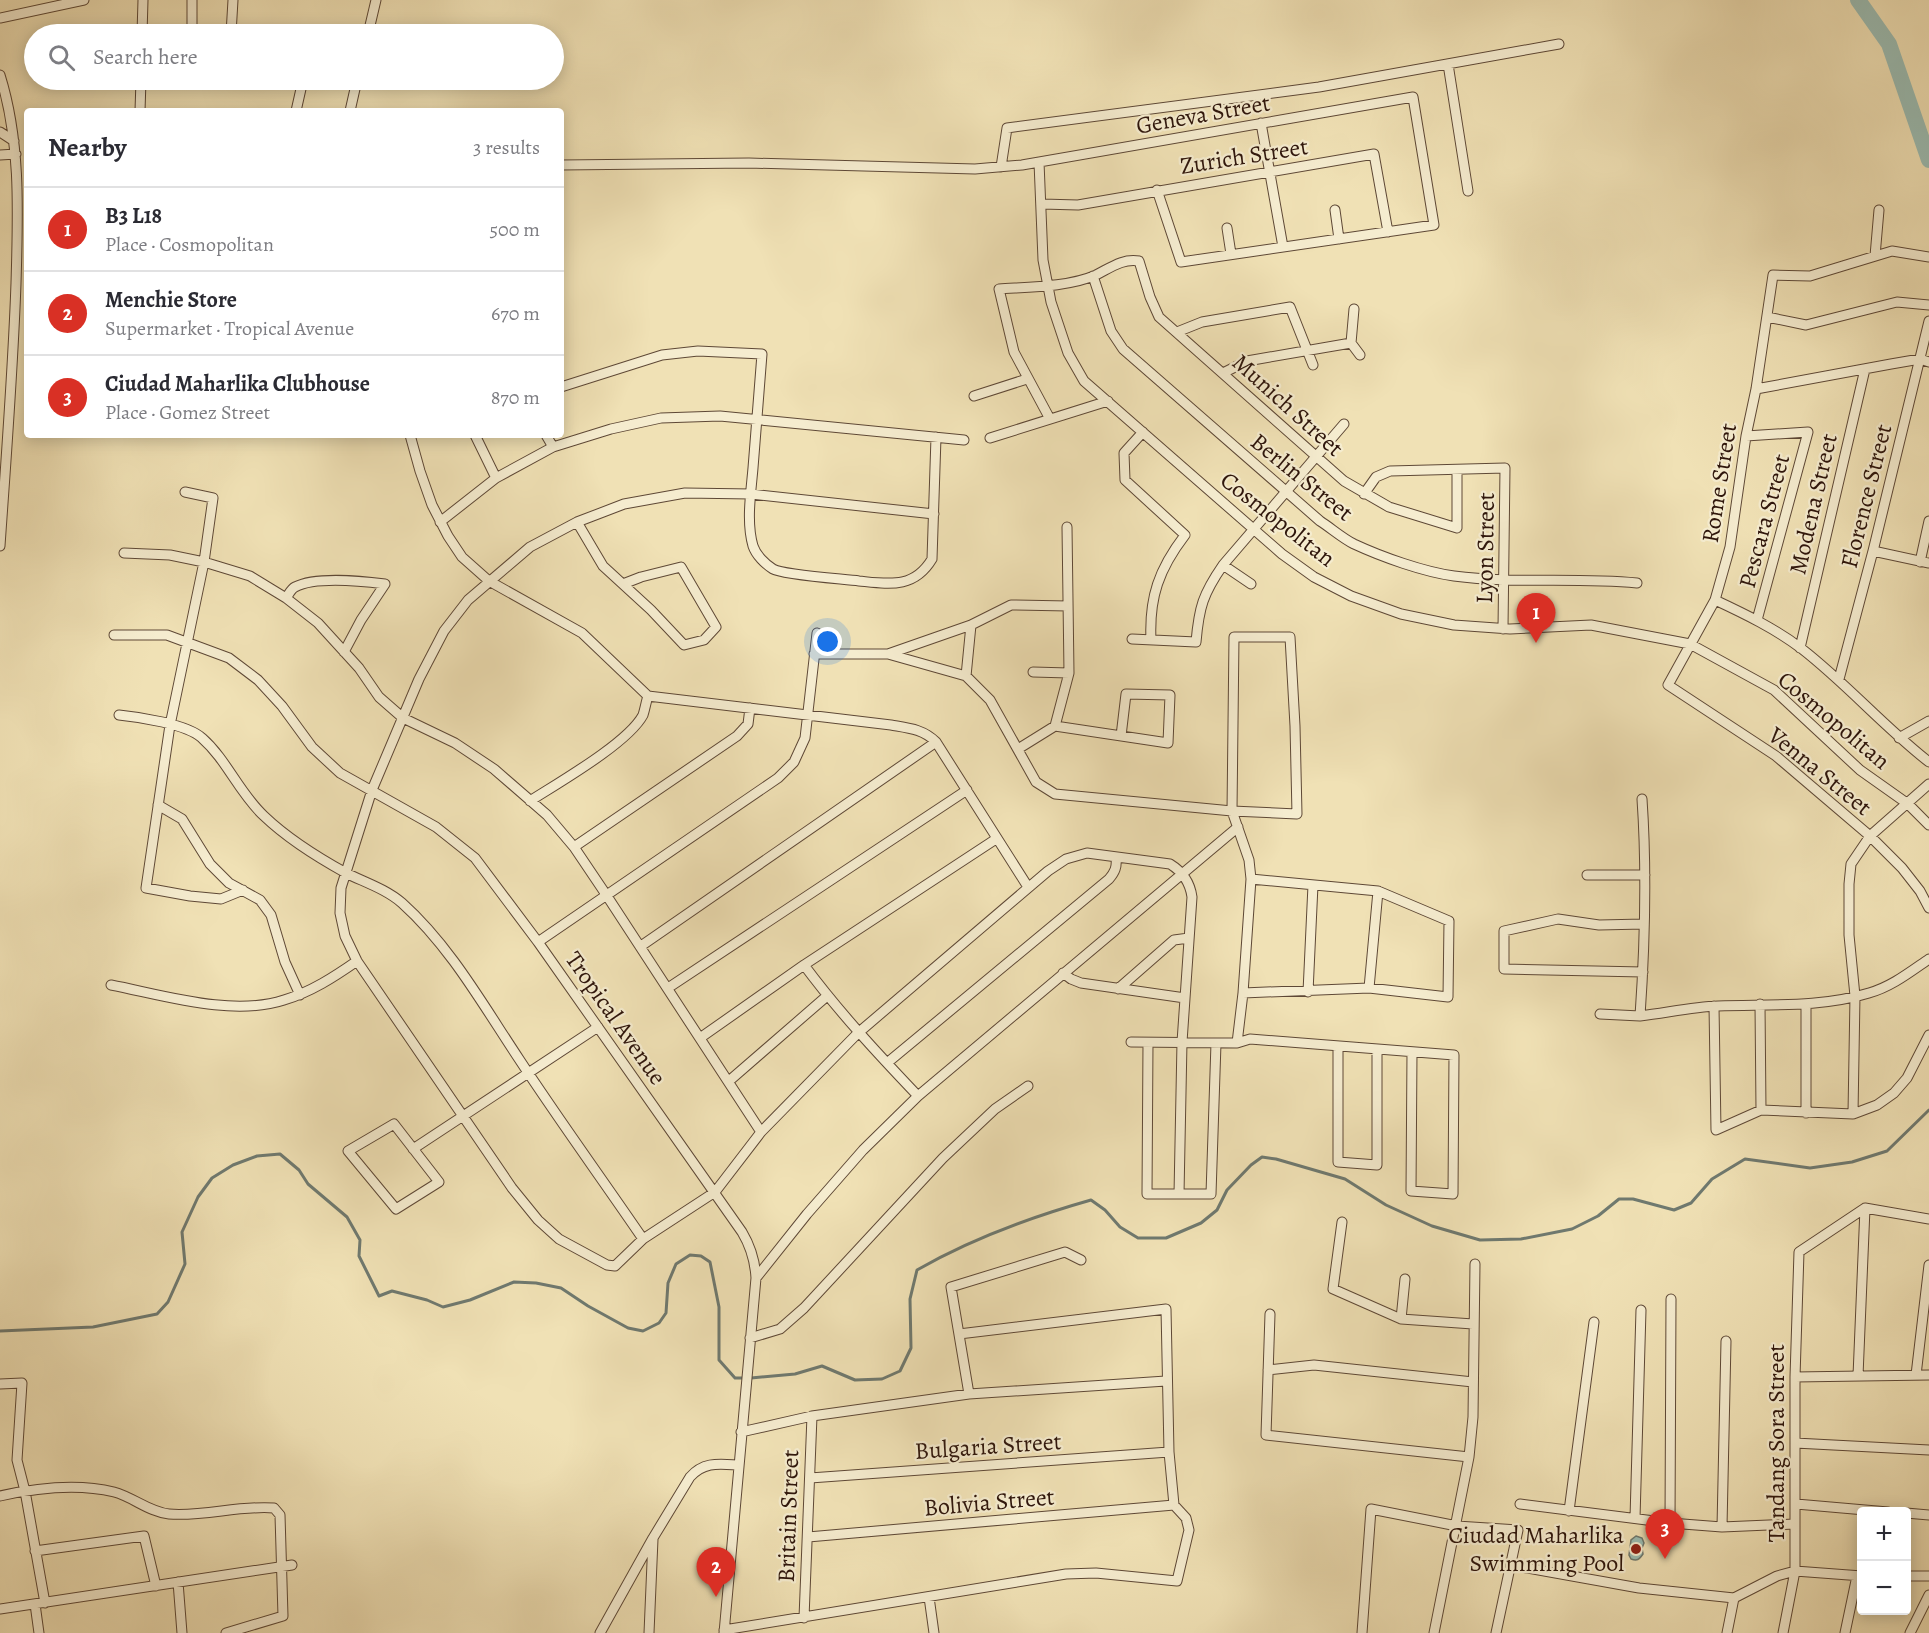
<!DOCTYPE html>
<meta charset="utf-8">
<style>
body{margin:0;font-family:Alegreya,serif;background:#f7f7f7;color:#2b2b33}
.controls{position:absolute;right:18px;bottom:18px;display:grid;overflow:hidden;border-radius:6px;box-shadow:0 3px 15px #0003}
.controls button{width:54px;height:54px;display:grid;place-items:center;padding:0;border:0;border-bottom:2px solid #e1e1e2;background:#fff;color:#2b2b33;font:30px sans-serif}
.you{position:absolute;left:828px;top:642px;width:21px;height:21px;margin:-15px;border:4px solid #fff;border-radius:50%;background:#1a73e8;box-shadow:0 0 0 9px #1a73e833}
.badge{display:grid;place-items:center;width:39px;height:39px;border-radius:50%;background:#d93025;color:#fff;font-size:20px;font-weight:700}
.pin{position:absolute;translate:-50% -50px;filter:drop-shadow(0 2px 3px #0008)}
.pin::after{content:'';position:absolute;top:32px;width:21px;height:18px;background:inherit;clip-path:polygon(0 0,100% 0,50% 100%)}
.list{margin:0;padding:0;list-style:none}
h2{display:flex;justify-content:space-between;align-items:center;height:78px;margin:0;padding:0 24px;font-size:26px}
h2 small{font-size:20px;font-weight:400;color:#7c7c81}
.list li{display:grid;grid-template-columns:39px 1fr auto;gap:18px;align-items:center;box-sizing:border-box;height:84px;padding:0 24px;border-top:2px solid #e1e1e2}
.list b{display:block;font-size:22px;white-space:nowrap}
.list p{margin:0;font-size:20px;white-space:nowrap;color:#7c7c81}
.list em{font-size:20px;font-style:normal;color:#7c7c81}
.icon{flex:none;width:33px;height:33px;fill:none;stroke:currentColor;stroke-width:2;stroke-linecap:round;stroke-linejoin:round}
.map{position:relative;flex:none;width:1929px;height:1633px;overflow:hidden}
.search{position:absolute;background:#fff;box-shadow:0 3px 15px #0003;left:24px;top:24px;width:540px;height:66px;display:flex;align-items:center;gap:15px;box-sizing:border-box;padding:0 21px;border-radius:33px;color:#7c7c81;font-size:22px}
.panel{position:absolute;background:#fff;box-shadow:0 3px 15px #0003;left:24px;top:108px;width:540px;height:330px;border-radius:6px}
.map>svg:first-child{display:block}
.water{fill:#9bbcb2;stroke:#6f796f;stroke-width:1.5}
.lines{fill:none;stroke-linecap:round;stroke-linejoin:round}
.stream{stroke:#6f796f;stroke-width:3}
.river{stroke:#9bbcb2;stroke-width:16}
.minor-casing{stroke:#5e4836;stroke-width:11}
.minor{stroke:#f5eccf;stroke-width:9}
.poi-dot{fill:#8f2418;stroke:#f5eccf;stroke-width:2}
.labels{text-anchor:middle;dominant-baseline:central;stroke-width:4.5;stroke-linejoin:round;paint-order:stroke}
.street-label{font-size:24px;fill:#2e150b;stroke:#f5eccf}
.poi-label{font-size:24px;fill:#2e150b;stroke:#f5eccf;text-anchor:end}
</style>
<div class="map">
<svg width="1929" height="1633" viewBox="0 0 1929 1633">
<rect width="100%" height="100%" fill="#f0e1b5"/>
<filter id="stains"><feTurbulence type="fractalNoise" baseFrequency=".00333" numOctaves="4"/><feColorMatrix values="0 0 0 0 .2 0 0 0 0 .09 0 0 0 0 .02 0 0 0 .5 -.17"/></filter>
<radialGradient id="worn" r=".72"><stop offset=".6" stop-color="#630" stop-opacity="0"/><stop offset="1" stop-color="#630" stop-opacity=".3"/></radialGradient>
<path class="water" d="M1636 1536 1642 1538 1644 1543 1642 1548 1643 1554C1639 1560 1637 1561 1631 1559L1629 1555 1631 1540Z"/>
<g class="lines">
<path class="stream" d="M0 1331 93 1327 157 1314 168 1302 185 1264 182 1232 198 1197 212 1178 233 1165 257 1156 280 1154 299 1170 308 1184 347 1217 360 1240 359 1256 379 1296 392 1291 427 1300 443 1307 470 1300 514 1282 536 1283 561 1288 588 1306 628 1328 643 1331 659 1323 666 1313 668 1283 676 1264 690 1255 701 1256 710 1262 719 1307V1360L735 1378H751L795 1374 822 1366 855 1380 882 1379 900 1371 911 1348 910 1299 917 1270C971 1239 1031 1217 1091 1200L1105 1210 1120 1227 1138 1238H1166L1201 1223 1217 1210 1227 1190 1251 1165 1262 1157 1276 1159 1345 1179 1386 1205 1432 1226 1480 1240 1521 1239 1572 1229 1598 1216 1619 1199H1633L1674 1210 1691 1203 1712 1179 1745 1159 1810 1168 1852 1162 1887 1151 1929 1110"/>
<path class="river" d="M1858 0 1889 44 1929 160"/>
<defs>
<path id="minor" d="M0 18 84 0
M142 34 143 0
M192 34V0
M231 34 233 0
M368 34 376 0
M1448 64 1468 191
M0 75C21 142 18 213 16 283 13 371 6 459 0 546
M140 111 141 80
M296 111 303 80
M350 111 357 80
M1261 123 1283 247
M0 132 14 141
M0 155 16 154
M1039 162 1043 260 1051 302 1068 353 1084 381 1282 554 1314 577 1351 596 1401 614 1454 625 1510 629 1591 625 1690 644 1774 690 1860 770 1908 804 1929 825
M561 165 749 163 975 169 1022 165 1413 97 1434 225 1181 262 1157 190
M1001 167 1007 128 1319 87 1559 44
M1042 204 1078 205 1374 154 1388 232
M1335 210 1339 239
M1227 228 1231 254
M1875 256 1879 210
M1929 257 1892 251 1810 276 1773 275 1756 389 1746 436 1730 547 1715 600 1668 685 1776 756 1870 836 1902 868 1920 891 1929 908
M1093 276 1111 331 1123 349 1320 521C1331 528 1342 538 1354 544 1382 557 1424 572 1454 576 1515 584 1576 577 1637 583
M1767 317 1806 325 1897 302 1929 305
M1177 332 1202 322 1290 307 1313 365
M1351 343 1360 355
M1223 373 1247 361 1351 343 1354 309
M561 387 662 355 698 351 762 354C759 392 756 430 753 468 751 492 746 522 753 546 756 555 765 564 773 569 783 575 844 579 859 581 889 584 914 589 932 559L936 437
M1756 389 1891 364 1920 359 1929 362
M974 396 1027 379
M1050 419 1014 352 999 289C1028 287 1069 287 1096 275 1110 268 1123 258 1139 261L1150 297 1159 317 1344 481 1389 507 1457 528V470
M1143 432 1124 453 1125 480 1185 535C1159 569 1149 597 1151 640
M410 435 420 471 432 505 448 536 462 557 489 581 582 633 648 696 891 725C908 728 923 729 936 742L1028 887
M475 435 496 478
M546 435 553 447
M1746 436 1808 432 1757 620
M990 438 1108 401
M185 492 213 498 204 562 170 725 146 888 190 896 221 899 243 890
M1364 494 1376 477 1390 471 1505 468 1503 629
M934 514 751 494 685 493 624 504 577 522 530 547 468 600 444 631 419 679 372 790 341 888 340 913 345 936 357 961 512 1188 538 1220 559 1239 607 1265 615 1266 643 1239 715 1192 761 1132 858 1033 1048 871 1066 859 1087 853 1170 864C1183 872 1190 882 1192 897L1182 1042 1179 1194
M440 522 496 478 553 447 611 429 661 418 720 416 964 440
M577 522 603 566 651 610 684 645 704 640 716 627 681 567 641 577 623 584
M1873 551 1929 563
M124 553 170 555 204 562 250 576 286 598 318 623 359 668 379 697 403 718 455 743 494 769 547 815 574 847 607 896 761 1132
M1920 562 1929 521
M1223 565 1251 584
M286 598C289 594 291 589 295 587 316 576 361 581 385 584L361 620 344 652
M1715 600C1745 614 1776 629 1802 649 1847 684 1884 727 1929 762
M114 635H167L229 658 258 680 282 706 312 747 340 773 436 827 475 858 538 942 742 1232C751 1247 755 1260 756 1278L724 1633
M1132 639 1196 642C1199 607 1203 594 1223 565L1344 424
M1800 648 1865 369
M814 654H888L966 676 990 700 1036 782 1055 794 1232 811 1297 814 1295 726 1290 637H1234L1232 811 1249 860 1251 879 1243 993 1237 1043
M888 654 971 625 1011 605 1068 606
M1033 672 1069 673
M966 676 971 625
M1839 679 1873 551 1929 321
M119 715C139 717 187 724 202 738 227 760 239 793 264 816 288 839 317 857 346 873 364 882 386 889 402 903 450 946 483 1005 519 1059 559 1120 602 1179 643 1239
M1055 726 1069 673 1067 527
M1899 738 1929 721
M1018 749 1055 726 1168 743 1170 695 1126 694 1121 736
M1642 799C1647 872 1645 944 1640 1016 1666 1013 1692 1007 1718 1006 1768 1004 1820 1008 1869 993 1891 987 1910 972 1929 959
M530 801C558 783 628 743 643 715 645 709 646 702 648 696
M158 805 182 819 210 864 229 883 260 900 271 915 285 962 300 995
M574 847 737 736 748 724 750 708
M1587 875H1645
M538 942 778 778 794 762 805 738 817 633
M641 946 936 742
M804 965C839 1012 878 1054 918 1096
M1643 972 1504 969V931L1558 919 1599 925 1644 924
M1063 973 1071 979 1081 983 1185 998
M111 985C163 995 232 1017 284 1000 311 992 334 977 357 961
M668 988 967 790
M1369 988 1378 891
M1118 989 1174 940 1189 938
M1308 992 1313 885
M1243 993 1369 988 1448 997 1449 921 1378 891 1251 879
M1760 1004 1761 1110
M1714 1006 1716 1130 1761 1110 1853 1114 1877 1105 1894 1093 1907 1078 1929 1035
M1600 1014 1640 1016
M700 1038 804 965 996 839
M1131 1042 1237 1043 1250 1039 1454 1055 1453 1194 1411 1191 1412 1052
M1148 1043 1147 1194H1211L1216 1043
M1338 1046V1162L1377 1165V1049
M887 1063 1109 879C1115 872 1117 867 1116 858
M729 1081 827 996
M1806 1113V1004
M1853 1114 1855 996 1849 935V884L1851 864 1870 836 1929 784
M394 1124 439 1182 396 1209 348 1151Z
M413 1149 598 1027
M1342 1222 1333 1289 1401 1319 1473 1324
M756 1278 807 1214 863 1150 918 1096 1238 827
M1270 1314 1266 1435 1469 1457
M1401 1319 1405 1279
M750 1338 780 1329 804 1308 943 1158 995 1109 1028 1086
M1268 1370 1314 1365 1473 1382
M1916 1375 1929 1265
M1858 1376 1865 1208
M1795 1377 1929 1375
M0 1384 22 1383 17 1460 25 1491 45 1603
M969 1394 951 1287 1065 1252 1081 1260
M741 1432 812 1416 969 1394 1166 1381
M1795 1443 1929 1450
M810 1478 1169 1452
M0 1496C36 1488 77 1483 114 1492 133 1497 149 1512 169 1514 204 1517 239 1505 274 1508L280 1515 283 1616 226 1633
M1520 1504 1670 1523 1722 1527 1795 1524
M1796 1504 1888 1512
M1569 1511 1594 1322
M1906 1513 1929 1515
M1635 1518 1641 1310
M1670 1523 1671 1299
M1722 1527 1726 1341
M808 1537 1174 1505
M35 1551 144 1536 156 1586
M1510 1565 1639 1588 1734 1598
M1906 1576H1929
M178 1582 182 1633
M929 1597 934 1633
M1734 1598 1777 1576 1795 1571 1862 1576
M35 1604 39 1633
M0 1609 292 1565
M804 1618 812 1416
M724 1630 1066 1574 1096 1573 1177 1581 1189 1530 1186 1518 1174 1505 1169 1452 1166 1309 959 1334
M600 1633 653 1538 690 1477C704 1461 720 1464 738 1465
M649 1633 653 1539
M1362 1633 1371 1509 1457 1526 1518 1530 1496 1633
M1434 1633 1469 1457 1473 1417 1475 1264
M1727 1633 1734 1598
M1783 1633 1795 1571V1377L1799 1252 1865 1208 1929 1219
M1845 1633 1857 1576
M1910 1633 1929 1595"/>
</defs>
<use href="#minor" class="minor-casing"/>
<use href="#minor" class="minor"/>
</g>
<circle class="poi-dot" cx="1636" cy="1549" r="6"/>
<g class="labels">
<g class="street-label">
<text transform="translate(1203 114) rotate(-10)">Geneva Street</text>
<text transform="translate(1244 156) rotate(-9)">Zurich Street</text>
<text transform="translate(1288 405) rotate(42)">Munich Street</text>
<text transform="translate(1302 477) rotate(39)">Berlin Street</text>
<text transform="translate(1719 483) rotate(-81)">Rome Street</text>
<text transform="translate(1866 496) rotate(-76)">Florence Street</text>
<text transform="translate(1813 504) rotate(-77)">Modena Street</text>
<text transform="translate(1278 519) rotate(38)">Cosmopolitan</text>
<text transform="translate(1764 521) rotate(-75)">Pescara Street</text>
<text transform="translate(1485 548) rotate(-89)">Lyon Street</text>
<text transform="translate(1834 720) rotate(40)">Cosmopolitan</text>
<text transform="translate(1820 771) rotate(39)">Venna Street</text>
<text transform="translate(616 1018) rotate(55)">Tropical Avenue</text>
<text transform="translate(1776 1443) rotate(-90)">Tandang Sora Street</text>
<text transform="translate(988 1446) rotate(-4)">Bulgaria Street</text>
<text transform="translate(989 1502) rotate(-5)">Bolivia Street</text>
<text transform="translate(788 1516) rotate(-88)">Britain Street</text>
</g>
<g class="poi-label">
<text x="1624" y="1535">Ciudad Maharlika<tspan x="1624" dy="28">Swimming Pool</tspan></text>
</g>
</g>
<rect width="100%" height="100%" filter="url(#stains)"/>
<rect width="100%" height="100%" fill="url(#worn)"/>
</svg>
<div class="controls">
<button>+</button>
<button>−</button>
</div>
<div class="you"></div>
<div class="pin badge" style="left:1536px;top:643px">1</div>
<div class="pin badge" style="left:716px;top:1597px">2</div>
<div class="pin badge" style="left:1665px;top:1559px">3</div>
<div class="search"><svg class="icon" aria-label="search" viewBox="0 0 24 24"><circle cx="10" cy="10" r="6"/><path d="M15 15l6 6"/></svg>Search here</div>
<section class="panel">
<h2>Nearby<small>3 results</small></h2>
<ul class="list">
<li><span class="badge">1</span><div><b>B3 L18</b><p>Place · Cosmopolitan</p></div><em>500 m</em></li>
<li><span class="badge">2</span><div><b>Menchie Store</b><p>Supermarket · Tropical Avenue</p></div><em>670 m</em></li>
<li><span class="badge">3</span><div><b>Ciudad Maharlika Clubhouse</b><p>Place · Gomez Street</p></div><em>870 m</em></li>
</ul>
</section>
</div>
